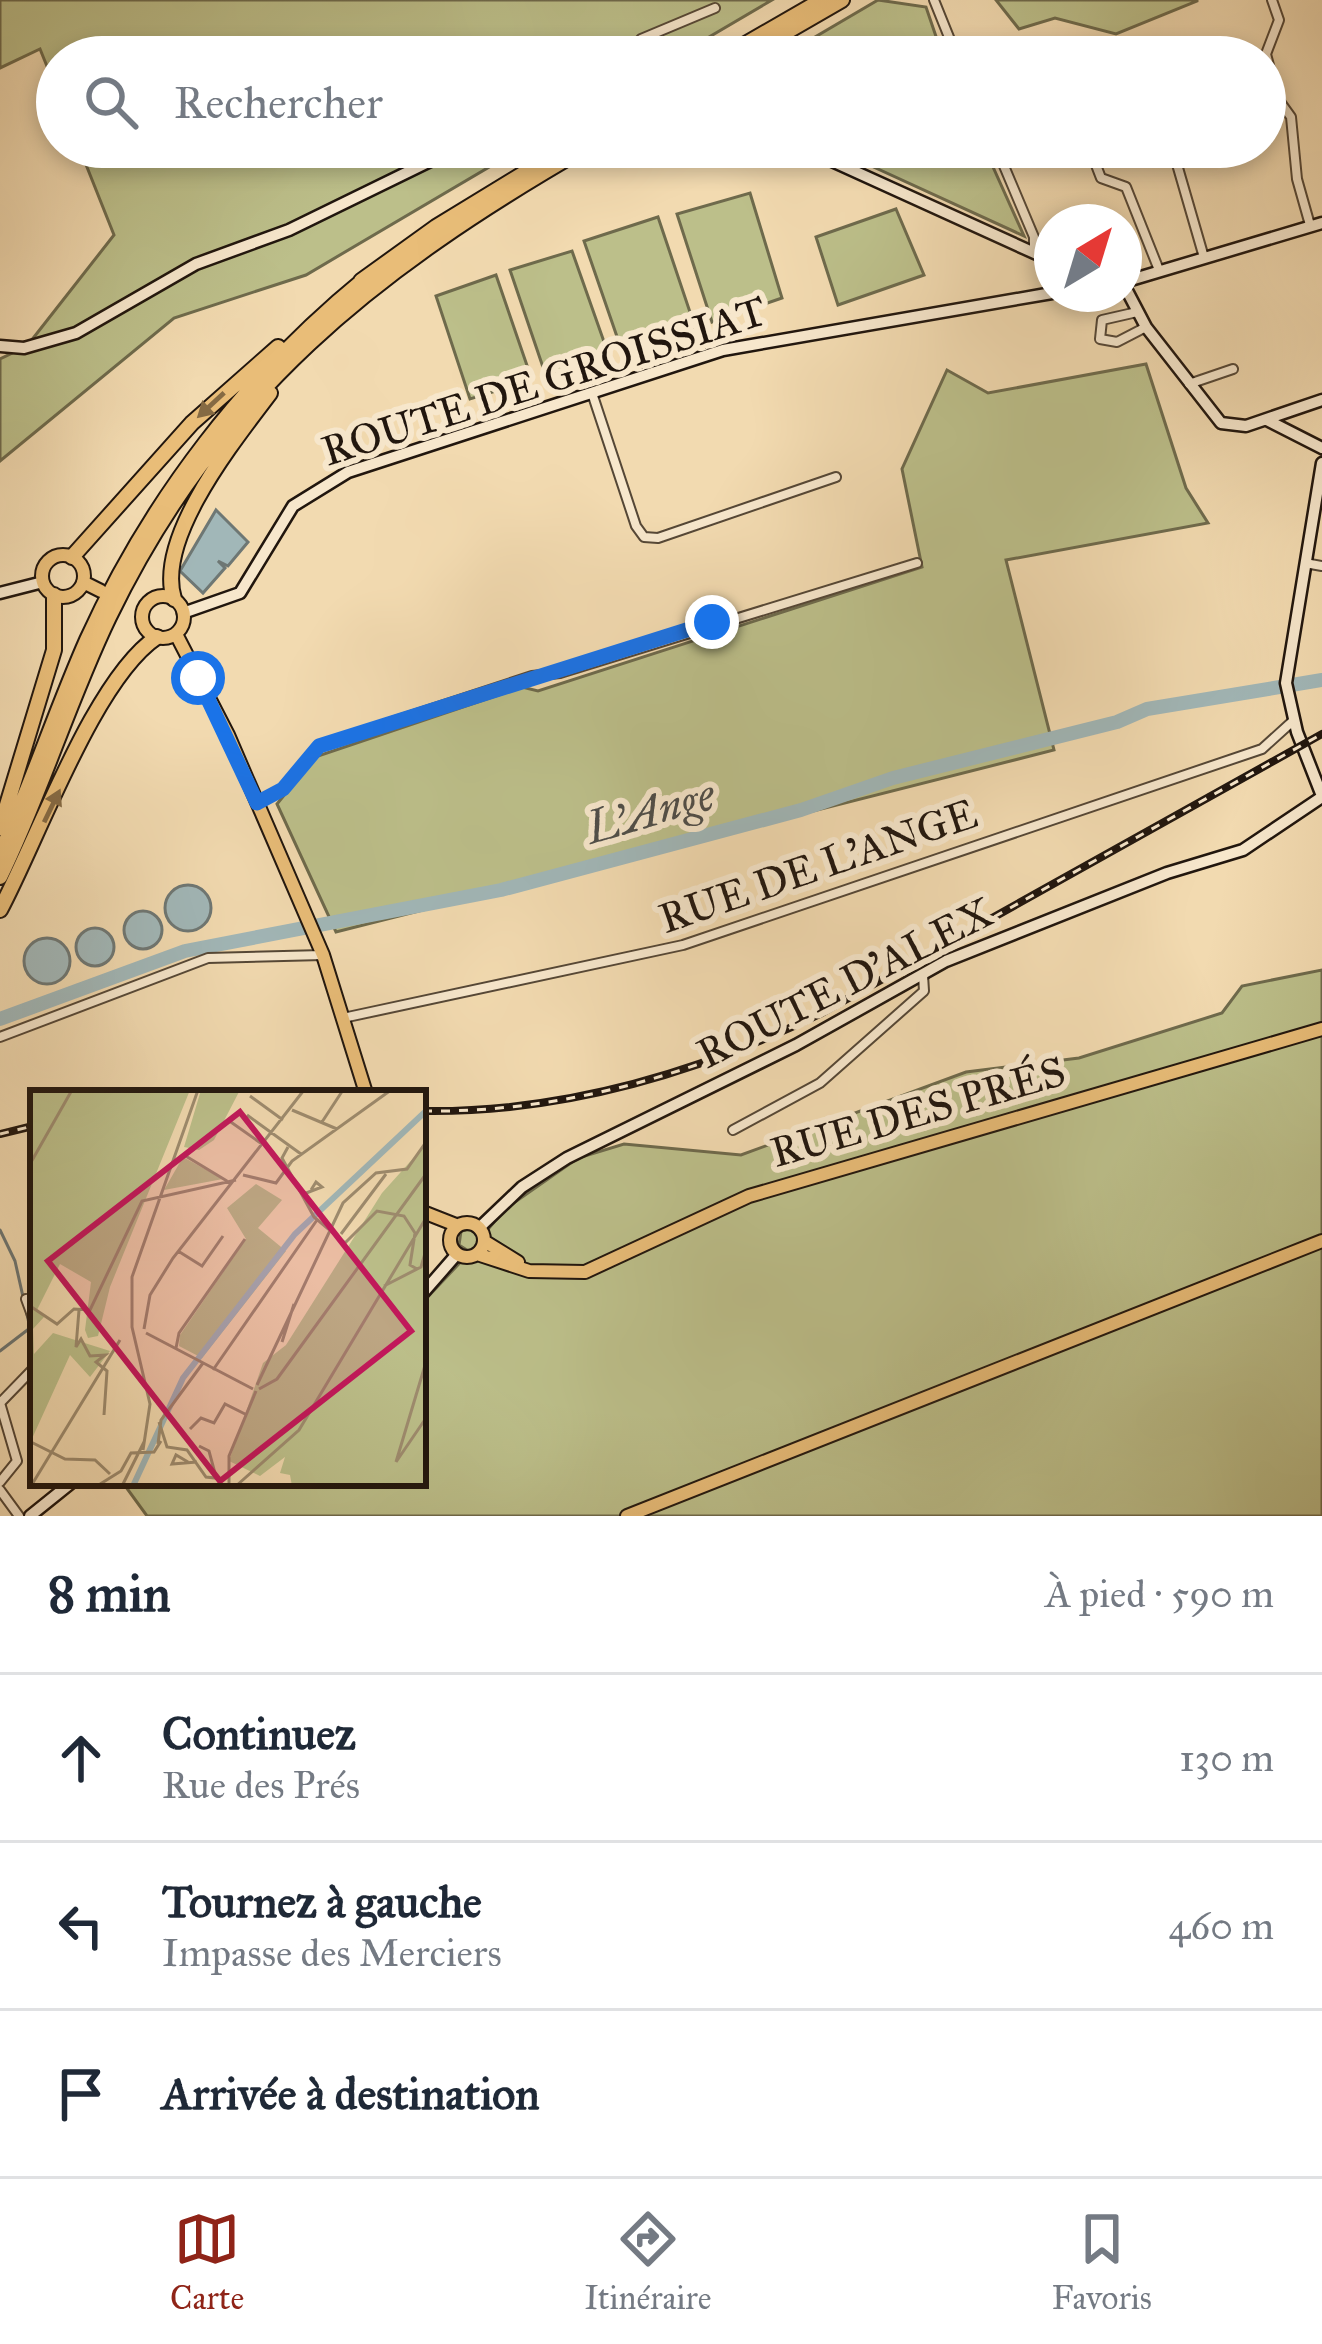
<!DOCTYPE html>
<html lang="fr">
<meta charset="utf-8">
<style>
body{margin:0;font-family:"IM FELL Great Primer",serif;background:#f6f6f7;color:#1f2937}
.compass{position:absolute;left:1034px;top:204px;width:108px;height:108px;border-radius:50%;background:#fff;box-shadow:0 6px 18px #0003;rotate:38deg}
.stop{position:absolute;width:36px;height:36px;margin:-27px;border:9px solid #1a73e8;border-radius:50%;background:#fff}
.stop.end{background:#1a73e8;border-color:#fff;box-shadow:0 3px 12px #0008}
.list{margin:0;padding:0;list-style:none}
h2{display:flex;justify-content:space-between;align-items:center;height:156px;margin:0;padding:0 48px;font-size:51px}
h2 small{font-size:39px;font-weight:400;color:#747a83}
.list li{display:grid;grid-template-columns:78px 1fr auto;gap:36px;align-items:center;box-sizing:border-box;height:168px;padding:0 48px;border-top:3px solid #e0e1e3}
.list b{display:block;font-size:45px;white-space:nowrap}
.list p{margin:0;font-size:39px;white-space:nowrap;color:#747a83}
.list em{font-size:39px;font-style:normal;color:#747a83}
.icon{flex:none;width:66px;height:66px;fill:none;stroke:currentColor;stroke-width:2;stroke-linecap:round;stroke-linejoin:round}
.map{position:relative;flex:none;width:1322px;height:1516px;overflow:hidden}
.search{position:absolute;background:#fff;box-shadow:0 6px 18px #0003;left:36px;right:36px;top:36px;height:132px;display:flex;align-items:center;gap:30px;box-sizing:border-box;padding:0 42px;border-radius:66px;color:#747a83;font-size:45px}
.sheet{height:660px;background:#fff}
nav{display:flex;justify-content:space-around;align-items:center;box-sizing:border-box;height:168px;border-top:3px solid #e0e1e3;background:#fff;font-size:33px;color:#747a83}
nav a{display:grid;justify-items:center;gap:6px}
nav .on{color:#8f2418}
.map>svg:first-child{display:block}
.green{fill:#bcbf8a;stroke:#6e6a4c;stroke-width:3}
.water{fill:#a1b7b8;stroke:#6e7774;stroke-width:3}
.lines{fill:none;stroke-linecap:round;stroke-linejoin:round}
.stream{stroke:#6e7774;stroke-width:3}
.river{stroke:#a1b7b8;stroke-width:14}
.street-casing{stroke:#554736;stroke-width:12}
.secondary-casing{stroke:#21160e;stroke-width:15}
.primary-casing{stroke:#21160e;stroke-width:16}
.highway-casing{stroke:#21160e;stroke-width:18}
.street{stroke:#f7e7cc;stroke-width:8}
.secondary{stroke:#f7e7cc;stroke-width:10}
.primary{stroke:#e9bd78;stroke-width:12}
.highway{stroke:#e9bd78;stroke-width:14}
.rail-casing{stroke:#21160e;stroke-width:8}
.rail{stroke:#f7e7cc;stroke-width:3;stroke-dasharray:9;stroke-linecap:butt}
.oneway{fill:#856a43}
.route{stroke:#1a73e8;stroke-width:15}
.labels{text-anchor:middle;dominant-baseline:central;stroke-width:12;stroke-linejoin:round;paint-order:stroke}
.street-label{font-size:42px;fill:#21160e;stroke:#f7e7cc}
.water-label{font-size:45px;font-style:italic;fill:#4e4e4a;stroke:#f7e7cc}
.inset-river{fill:none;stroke:#a1b7b8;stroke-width:6}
.inset-road{fill:none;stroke:#9e8c6f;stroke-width:3}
.view{fill:#c2185b;fill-opacity:0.15;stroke:#c2185b;stroke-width:6}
.inset-edge{fill:none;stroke:#21160e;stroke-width:6}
</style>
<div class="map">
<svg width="1322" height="1516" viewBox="0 0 1322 1516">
<rect width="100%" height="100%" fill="#f2dab0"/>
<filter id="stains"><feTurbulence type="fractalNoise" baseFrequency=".00167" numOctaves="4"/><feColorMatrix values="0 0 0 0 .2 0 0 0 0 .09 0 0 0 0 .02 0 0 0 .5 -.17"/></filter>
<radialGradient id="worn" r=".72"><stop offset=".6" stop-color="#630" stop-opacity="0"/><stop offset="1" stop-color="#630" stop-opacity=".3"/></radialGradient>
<path class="green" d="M0 0H772L675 57H57V91L40 49 0 68Z
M878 0 926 7 943 57H781Z
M996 0H1197V1L1116 34 1055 18 1019 29Z
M79 147H523L306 275 174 318 0 461V359L27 346 114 235Z
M830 147H984L1024 236Z
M750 193 782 298 712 322 677 214Z
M896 209 924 275 838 305 816 237Z
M658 217 695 327 623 354 584 241Z
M572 251 608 353 546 376 510 270Z
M496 275 532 380 470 399 436 296Z
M1146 364 1186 488 1208 523 1006 560 1054 750 336 932 277 804 315 757 522 687 538 691 922 567 902 469 947 370 988 393Z
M1322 970V1516H147L123 1483H423V1302L470 1252 459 1245 461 1231 472 1229 480 1239 505 1209 578 1158 624 1144 741 1155 966 1072 1079 1058 1222 1013 1242 986Z"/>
<path class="water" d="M216 510 248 542 228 566 218 561 225 568 203 593 180 571Z
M165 908a23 23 0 1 1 46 0a23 23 0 1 1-46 0Z
M124 930a19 19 0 1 1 38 0a19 19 0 1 1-38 0Z
M76 947a19 19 0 1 1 38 0a19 19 0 1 1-38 0Z
M24 961a23 23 0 1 1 46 0a23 23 0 1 1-46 0Z"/>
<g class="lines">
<path class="stream" d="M0 1230 15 1261 30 1328 0 1351"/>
<path class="river" d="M0 1019 185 951 501 890 801 810 893 778 1117 722 1147 709 1322 680"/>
<defs>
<path id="street" d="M934 0 957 57
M1272 0 1279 20 1266 54 1278 99 1291 117 1297 179 1310 225
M627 56 641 39 715 8
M996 147 1034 237V252
M1089 147 1101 178 1126 187 1159 270
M1172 147 1203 254
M1076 217 1078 222
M1137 312 1102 320 1100 339 1117 342 1146 327
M1189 384 1233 369
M592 393 636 526 644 537 658 538 836 477
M1305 563 1322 566
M259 802 283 789 319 746 532 676 560 673 917 563
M343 1018 683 945 1262 749 1294 720
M0 1037 208 958 323 955
M733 1130 820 1083 924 991 923 975
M26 1299 33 1318
M0 1482 17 1461 0 1403 33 1369
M0 1490 19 1516"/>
<path id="secondary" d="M598 57H634
M801 147 1052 261
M1124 282 1322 223
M1124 285 1146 327 1221 423 1246 426 1322 400
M0 346 24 348 76 333 196 264 289 230 459 147
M1267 420 1322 448
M1322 463 1286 683 1297 732 1322 796
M0 593 43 582
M183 613 240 593 293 506 348 472 723 350 1052 293
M479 1228 522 1187 567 1158 796 1045 946 961 1167 873 1243 850 1322 797
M423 1293 457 1254
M30 1516 71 1483"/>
<path id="primary" d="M42 576a21 21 0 1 1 42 0a21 21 0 1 1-42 0Z
M83 582 101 591
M142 617a21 21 0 1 1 42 0a21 21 0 1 1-42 0Z
M176 634 228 735 323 955 366 1093
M423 1212 456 1225
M450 1240a17 17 0 1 1 34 0a17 17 0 1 1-34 0Z
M484 1241 518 1262
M477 1254 529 1271 585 1272 749 1196 1322 1029
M627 1516 1322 1241"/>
<path id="highway" d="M723 57 822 0
M743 57 842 0
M361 281 436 227 567 147
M72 557 192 423 278 347
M174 599C155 538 234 441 270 393
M0 828 54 650V595
M0 854C32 784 56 710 87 640 151 499 246 376 366 278
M0 877C41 793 68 702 109 617 218 392 375 269 587 147
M0 910C38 839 94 679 157 637"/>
</defs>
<use href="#street" class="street-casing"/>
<use href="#secondary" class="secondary-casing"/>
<use href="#primary" class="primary-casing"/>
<use href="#highway" class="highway-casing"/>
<use href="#street" class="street"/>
<use href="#secondary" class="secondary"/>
<use href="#primary" class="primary"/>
<use href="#highway" class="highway"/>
<defs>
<path id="rail" d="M423 1111C562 1113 695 1074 820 1014L1322 734
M0 1134 33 1126"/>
</defs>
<use href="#rail" class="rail-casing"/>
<use href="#rail" class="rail"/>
</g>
<defs><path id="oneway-solid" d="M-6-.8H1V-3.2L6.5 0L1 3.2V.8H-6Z" transform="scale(3)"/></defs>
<g class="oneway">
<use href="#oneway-solid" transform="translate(211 405) rotate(137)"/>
<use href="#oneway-solid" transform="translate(52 806) rotate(-64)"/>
</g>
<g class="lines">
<path class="route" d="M198 678 257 803 283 789 319 746 712 622"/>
</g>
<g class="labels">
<g class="street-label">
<text transform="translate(544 381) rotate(-18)">ROUTE DE GROISSIAT</text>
<text transform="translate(818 866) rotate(-19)">RUE DE L'ANGE</text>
<text transform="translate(845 983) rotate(-27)">ROUTE D'ALEX</text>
<text transform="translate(918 1112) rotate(-16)">RUE DES PRÉS</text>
</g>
<g class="water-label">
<text transform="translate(650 811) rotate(-16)">L'Ange</text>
</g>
</g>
<g transform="translate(30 1090)">
<rect width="396" height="396" fill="#f2dab0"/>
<path d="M0 0H160L80 197 68 246 58 248 55 240 61 192 30 174 7 220 14 227 3 239 4 264 23 243 80 261 60 287 40 265 0 353ZM171 0H210L184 50 169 60 154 57ZM396 54V396H262L260 385 250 383 255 367 230 386 199 371 233 273 256 255 352 103ZM153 67 193 89 134 100ZM226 94 252 110 228 138 256 161 172 268 149 256 150 245 216 149 197 118Z" fill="#bcbf8a"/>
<path class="inset-river" d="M103 396 153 288 265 144 396 21"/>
<path class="inset-road" d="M220 6 253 30M262 20 307 39M217 25 271 64M198 30 232 54M292 32 313 0M258 57 252 68 284 127 315 153 347 121 374 126 385 143 380 175 387 179M154 65 197 91M0 74 42 0M213 85 246 93 262 71 361 0M271 105 292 97 286 92 281 100M311 144 356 84M148 161 172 176 193 146M354 196 391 177 396 160M0 216 27 234 44 219 60 220 112 111 206 90M49 220 46 257 51 249 60 266 75 265 66 272 77 281 74 325M114 239 120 205 143 168 274 0M116 243 223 299M252 252 264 214M146 258 149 243 215 149M183 280 287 130M227 295 313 113 346 83 377 79 396 52M229 299 247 289 396 84M129 332 137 357 157 360 176 387 194 389M160 339 171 328 184 333 195 314 217 325M1 352 35 369 65 370 80 384M128 354 131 330 173 273M169 356 179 361 186 387M113 360 120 314 102 237V187L168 0M158 372 146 365 142 374 167 372M366 372 396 272M366 372 396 328M1 396 90 250M67 396 91 381 101 363 124 362 131 351M92 396 114 352M199 396V366L226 301M206 396 269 340 396 128"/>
<path class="view" d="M210 22 381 241 190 391 18 171Z"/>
<rect width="396" height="396" class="inset-edge"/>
</g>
<rect width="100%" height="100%" filter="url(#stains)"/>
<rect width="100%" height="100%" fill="url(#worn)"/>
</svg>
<svg class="compass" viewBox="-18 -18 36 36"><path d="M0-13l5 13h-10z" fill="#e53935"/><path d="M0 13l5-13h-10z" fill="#747a83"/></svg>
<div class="stop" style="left:198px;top:678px"></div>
<div class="stop end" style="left:712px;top:622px"></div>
<div class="search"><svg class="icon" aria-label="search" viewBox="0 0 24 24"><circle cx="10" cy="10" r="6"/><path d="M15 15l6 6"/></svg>Rechercher</div>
</div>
<section class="sheet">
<h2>8 min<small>À pied · 590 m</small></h2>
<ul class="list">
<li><svg class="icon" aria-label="ahead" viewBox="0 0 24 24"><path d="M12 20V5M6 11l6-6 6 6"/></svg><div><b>Continuez</b><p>Rue des Prés</p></div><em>130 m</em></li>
<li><svg class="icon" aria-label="left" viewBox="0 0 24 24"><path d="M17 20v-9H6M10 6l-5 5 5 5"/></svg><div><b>Tournez à gauche</b><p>Impasse des Merciers</p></div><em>460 m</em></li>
<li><svg class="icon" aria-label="arrive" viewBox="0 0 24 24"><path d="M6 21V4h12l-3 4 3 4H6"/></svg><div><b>Arrivée à destination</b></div></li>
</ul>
</section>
<nav>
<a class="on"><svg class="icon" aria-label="map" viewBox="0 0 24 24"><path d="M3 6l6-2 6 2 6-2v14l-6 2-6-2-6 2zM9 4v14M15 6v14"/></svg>Carte</a>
<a><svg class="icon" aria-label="directions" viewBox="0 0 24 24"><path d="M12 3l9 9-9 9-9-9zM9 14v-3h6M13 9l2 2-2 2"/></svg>Itinéraire</a>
<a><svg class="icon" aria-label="saved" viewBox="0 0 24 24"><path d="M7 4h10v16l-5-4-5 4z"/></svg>Favoris</a>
</nav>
